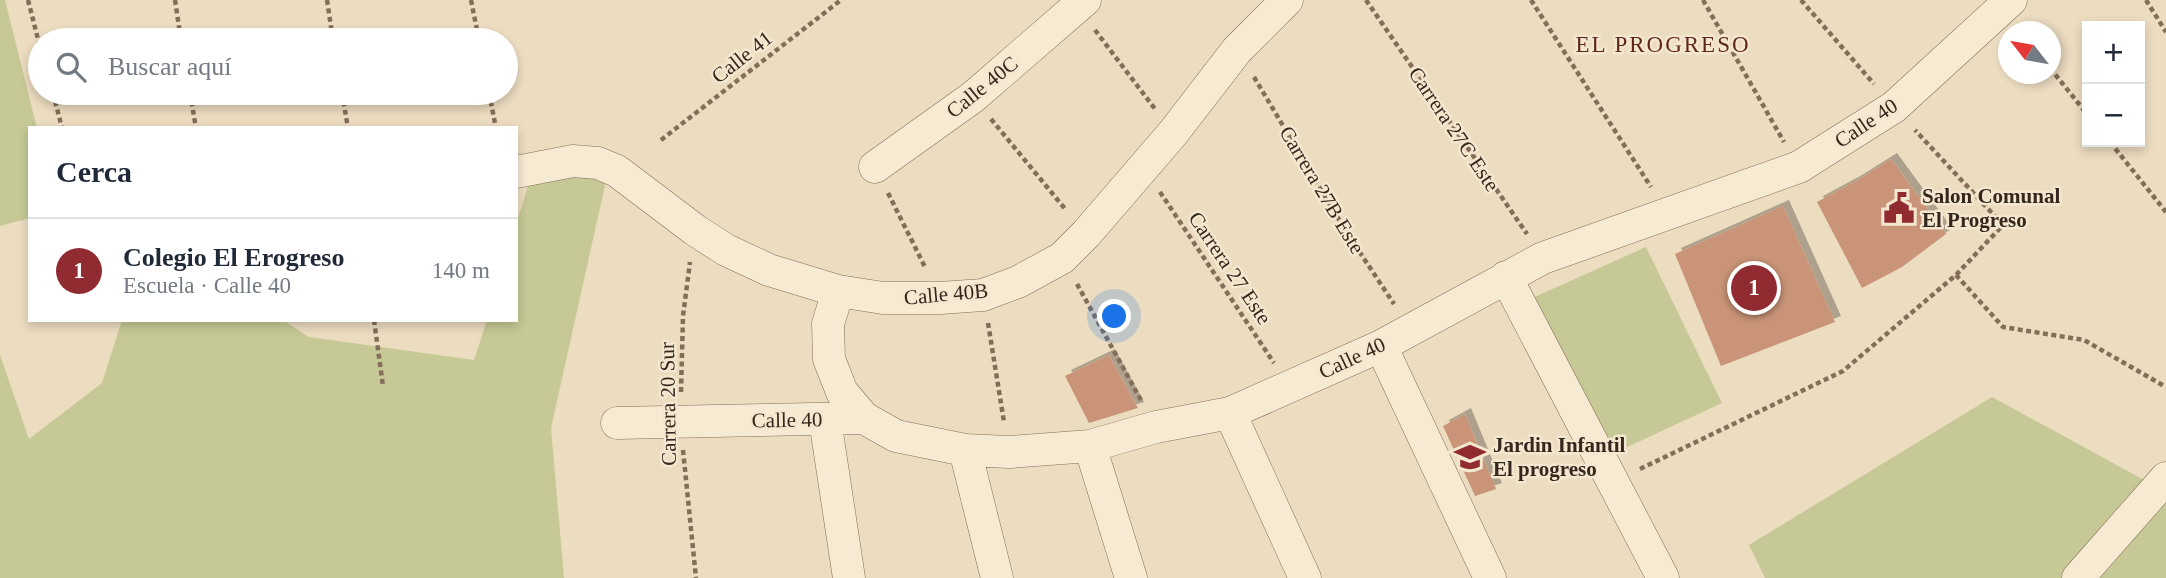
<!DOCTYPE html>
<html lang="es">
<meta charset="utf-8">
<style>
body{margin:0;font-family:Georgia,serif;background:#f6f6f7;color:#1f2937}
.controls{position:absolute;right:21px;top:21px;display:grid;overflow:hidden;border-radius:0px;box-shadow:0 4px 10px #0003}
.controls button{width:63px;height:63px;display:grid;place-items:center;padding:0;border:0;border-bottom:2px solid #e0e1e3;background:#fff;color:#1f2937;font:35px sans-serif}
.compass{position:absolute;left:1998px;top:21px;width:63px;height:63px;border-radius:50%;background:#fff;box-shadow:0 4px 10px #0003;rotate:301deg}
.you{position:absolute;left:1115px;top:317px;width:24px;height:24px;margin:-18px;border:5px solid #fff;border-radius:50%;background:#1a73e8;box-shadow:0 0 0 10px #1a73e833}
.badge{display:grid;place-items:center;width:46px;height:46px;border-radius:50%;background:#912b32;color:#fff;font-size:23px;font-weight:700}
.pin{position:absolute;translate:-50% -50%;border:4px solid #fff;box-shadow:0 2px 7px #0006}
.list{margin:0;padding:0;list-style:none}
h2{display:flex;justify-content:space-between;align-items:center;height:91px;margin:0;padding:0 28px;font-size:30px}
h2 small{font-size:23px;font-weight:400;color:#747a83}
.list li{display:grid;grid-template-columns:46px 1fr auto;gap:21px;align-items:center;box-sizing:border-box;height:105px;padding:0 28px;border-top:2px solid #e0e1e3}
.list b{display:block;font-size:26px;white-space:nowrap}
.list p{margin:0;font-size:23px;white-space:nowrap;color:#747a83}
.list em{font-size:23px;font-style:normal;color:#747a83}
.icon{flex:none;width:38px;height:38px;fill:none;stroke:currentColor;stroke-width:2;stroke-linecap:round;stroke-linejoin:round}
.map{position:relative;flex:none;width:2166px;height:578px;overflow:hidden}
.search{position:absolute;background:#fff;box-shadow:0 4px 10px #0003;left:28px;top:28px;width:490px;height:77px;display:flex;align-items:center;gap:18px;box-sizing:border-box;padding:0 24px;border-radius:38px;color:#747a83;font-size:26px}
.panel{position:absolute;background:#fff;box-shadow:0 4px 10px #0003;left:28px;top:126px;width:490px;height:196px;border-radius:0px}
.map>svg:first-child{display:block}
.green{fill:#c6c995}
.building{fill:#c99477;filter:url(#shadow)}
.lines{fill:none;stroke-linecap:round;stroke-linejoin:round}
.minor-casing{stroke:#846d59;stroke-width:33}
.path{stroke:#846d59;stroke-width:4.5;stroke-dasharray:5 3.5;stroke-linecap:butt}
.minor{stroke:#f7ead3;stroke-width:32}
.labels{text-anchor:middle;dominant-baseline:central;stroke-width:5;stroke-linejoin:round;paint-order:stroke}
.street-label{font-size:21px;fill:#34271d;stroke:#f4e7cf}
.poi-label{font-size:21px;font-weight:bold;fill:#34271d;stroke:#f4e7cf;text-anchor:start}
.neighbourhood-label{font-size:23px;letter-spacing:2px;fill:#60271d;stroke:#f4e7cf}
</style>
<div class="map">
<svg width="2166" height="578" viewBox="0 0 2166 578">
<defs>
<filter id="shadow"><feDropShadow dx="6" dy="-6" stdDeviation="0" flood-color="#0004"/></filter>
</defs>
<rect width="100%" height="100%" fill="#ecdcc0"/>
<path class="green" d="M0 0H5L37 128H30V218L0 226Z
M608 172 551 428 564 578H0V355L29 439 102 383 122 320H283L309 337 474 360 487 320H516V225L532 173Z
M1646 247 1722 403 1606 457 1521 303Z
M1992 397 2166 492V578H1765L1749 545Z"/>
<path class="building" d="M1891 159 1946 234 1902 267 1862 288 1817 202 1856 181Z
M1783 206 1835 322 1721 366 1675 254Z
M1109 355 1138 408 1089 423 1065 376Z
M1465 414 1496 489 1475 496 1443 426Z"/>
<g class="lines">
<defs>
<path id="minor" d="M875 167 973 97 1085 0
M516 172 573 161 598 163 617 171 695 230 726 250 769 270 838 291 883 298H940L983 295 1018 282 1062 258 1086 234 1173 133 1237 50 1287 0
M1506 277 1663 578
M838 291 828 324 829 359 842 392 864 418
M1381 346 1490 578
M1230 413 1305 578
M825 420 849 578
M617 423 864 418 896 436 965 450 1009 452 1090 446 1156 427 1230 413 1381 346 1543 258 1799 167 1894 107 2011 0
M1090 446 1131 578
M965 450 997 578
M2078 578 2166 478"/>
</defs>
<use href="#minor" class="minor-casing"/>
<path class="path" d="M28 0 40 47
M175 0 181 40
M327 0 333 40
M471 0 479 40
M1366 0 1527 234
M1531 0 1651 187
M1703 0 1784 142
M1801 0 1874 84
M2146 0 2166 32
M1095 30 1155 109
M2050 68 2087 114
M1254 77 1347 233 1394 304
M53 93 62 128
M190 93 196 128
M342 93 348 128
M489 93 496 128
M991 119 1066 210
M661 140 841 0
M2110 142 2166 212
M1160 192 1274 363
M888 193 925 267
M1956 275 2003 327 2084 340 2166 387
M1077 284 1142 402
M374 320 383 386
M988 323 1004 422
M681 392 683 316 690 262
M683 450 696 578
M1640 469 1843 371 1956 275 2003 225 1915 130"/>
<use href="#minor" class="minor"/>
</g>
<defs>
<symbol id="civic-bare" viewBox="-9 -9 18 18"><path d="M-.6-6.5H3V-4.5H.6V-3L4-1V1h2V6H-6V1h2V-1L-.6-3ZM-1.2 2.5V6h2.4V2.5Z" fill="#912b32" stroke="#f4e7cf" stroke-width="2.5" paint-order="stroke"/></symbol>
<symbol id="school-bare" viewBox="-9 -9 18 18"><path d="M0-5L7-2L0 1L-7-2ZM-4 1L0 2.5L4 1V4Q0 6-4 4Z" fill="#912b32" stroke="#f4e7cf" stroke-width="2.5" paint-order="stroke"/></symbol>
</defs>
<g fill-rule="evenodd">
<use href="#civic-bare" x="1877" y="186" width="44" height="44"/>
<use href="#school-bare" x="1448" y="435" width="44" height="44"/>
</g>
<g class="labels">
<g class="street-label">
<text transform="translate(742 57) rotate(-38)">Calle 41</text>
<text transform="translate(982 87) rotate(-39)">Calle 40C</text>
<text transform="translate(1866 123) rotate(-34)">Calle 40</text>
<text transform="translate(1454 129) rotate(56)">Carrera 27C Este</text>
<text transform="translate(1322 190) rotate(59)">Carrera 27B Este</text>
<text transform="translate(1230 268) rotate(56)">Carrera 27 Este</text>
<text transform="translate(946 294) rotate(-5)">Calle 40B</text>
<text transform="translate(1352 358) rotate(-25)">Calle 40</text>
<text transform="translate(668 404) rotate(-91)">Carrera 20 Sur</text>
<text transform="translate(787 420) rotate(-1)">Calle 40</text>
</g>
<g class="poi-label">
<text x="1922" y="196">Salon Comunal<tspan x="1922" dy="24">El Progreso</tspan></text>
<text x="1493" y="445">Jardin Infantil<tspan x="1493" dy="24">El progreso</tspan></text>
</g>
<g class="neighbourhood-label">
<text x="1663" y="44">EL PROGRESO</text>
</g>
</g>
</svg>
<div class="controls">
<button>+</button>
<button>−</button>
</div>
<svg class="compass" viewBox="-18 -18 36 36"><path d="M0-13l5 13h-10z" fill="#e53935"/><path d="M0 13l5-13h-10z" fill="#747a83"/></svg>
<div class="you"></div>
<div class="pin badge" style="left:1754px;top:288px">1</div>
<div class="search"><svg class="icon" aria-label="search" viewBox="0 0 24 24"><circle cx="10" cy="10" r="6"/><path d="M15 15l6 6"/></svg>Buscar aquí</div>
<section class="panel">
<h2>Cerca<small></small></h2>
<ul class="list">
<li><span class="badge">1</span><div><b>Colegio El Erogreso</b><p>Escuela · Calle 40</p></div><em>140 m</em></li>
</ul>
</section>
</div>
